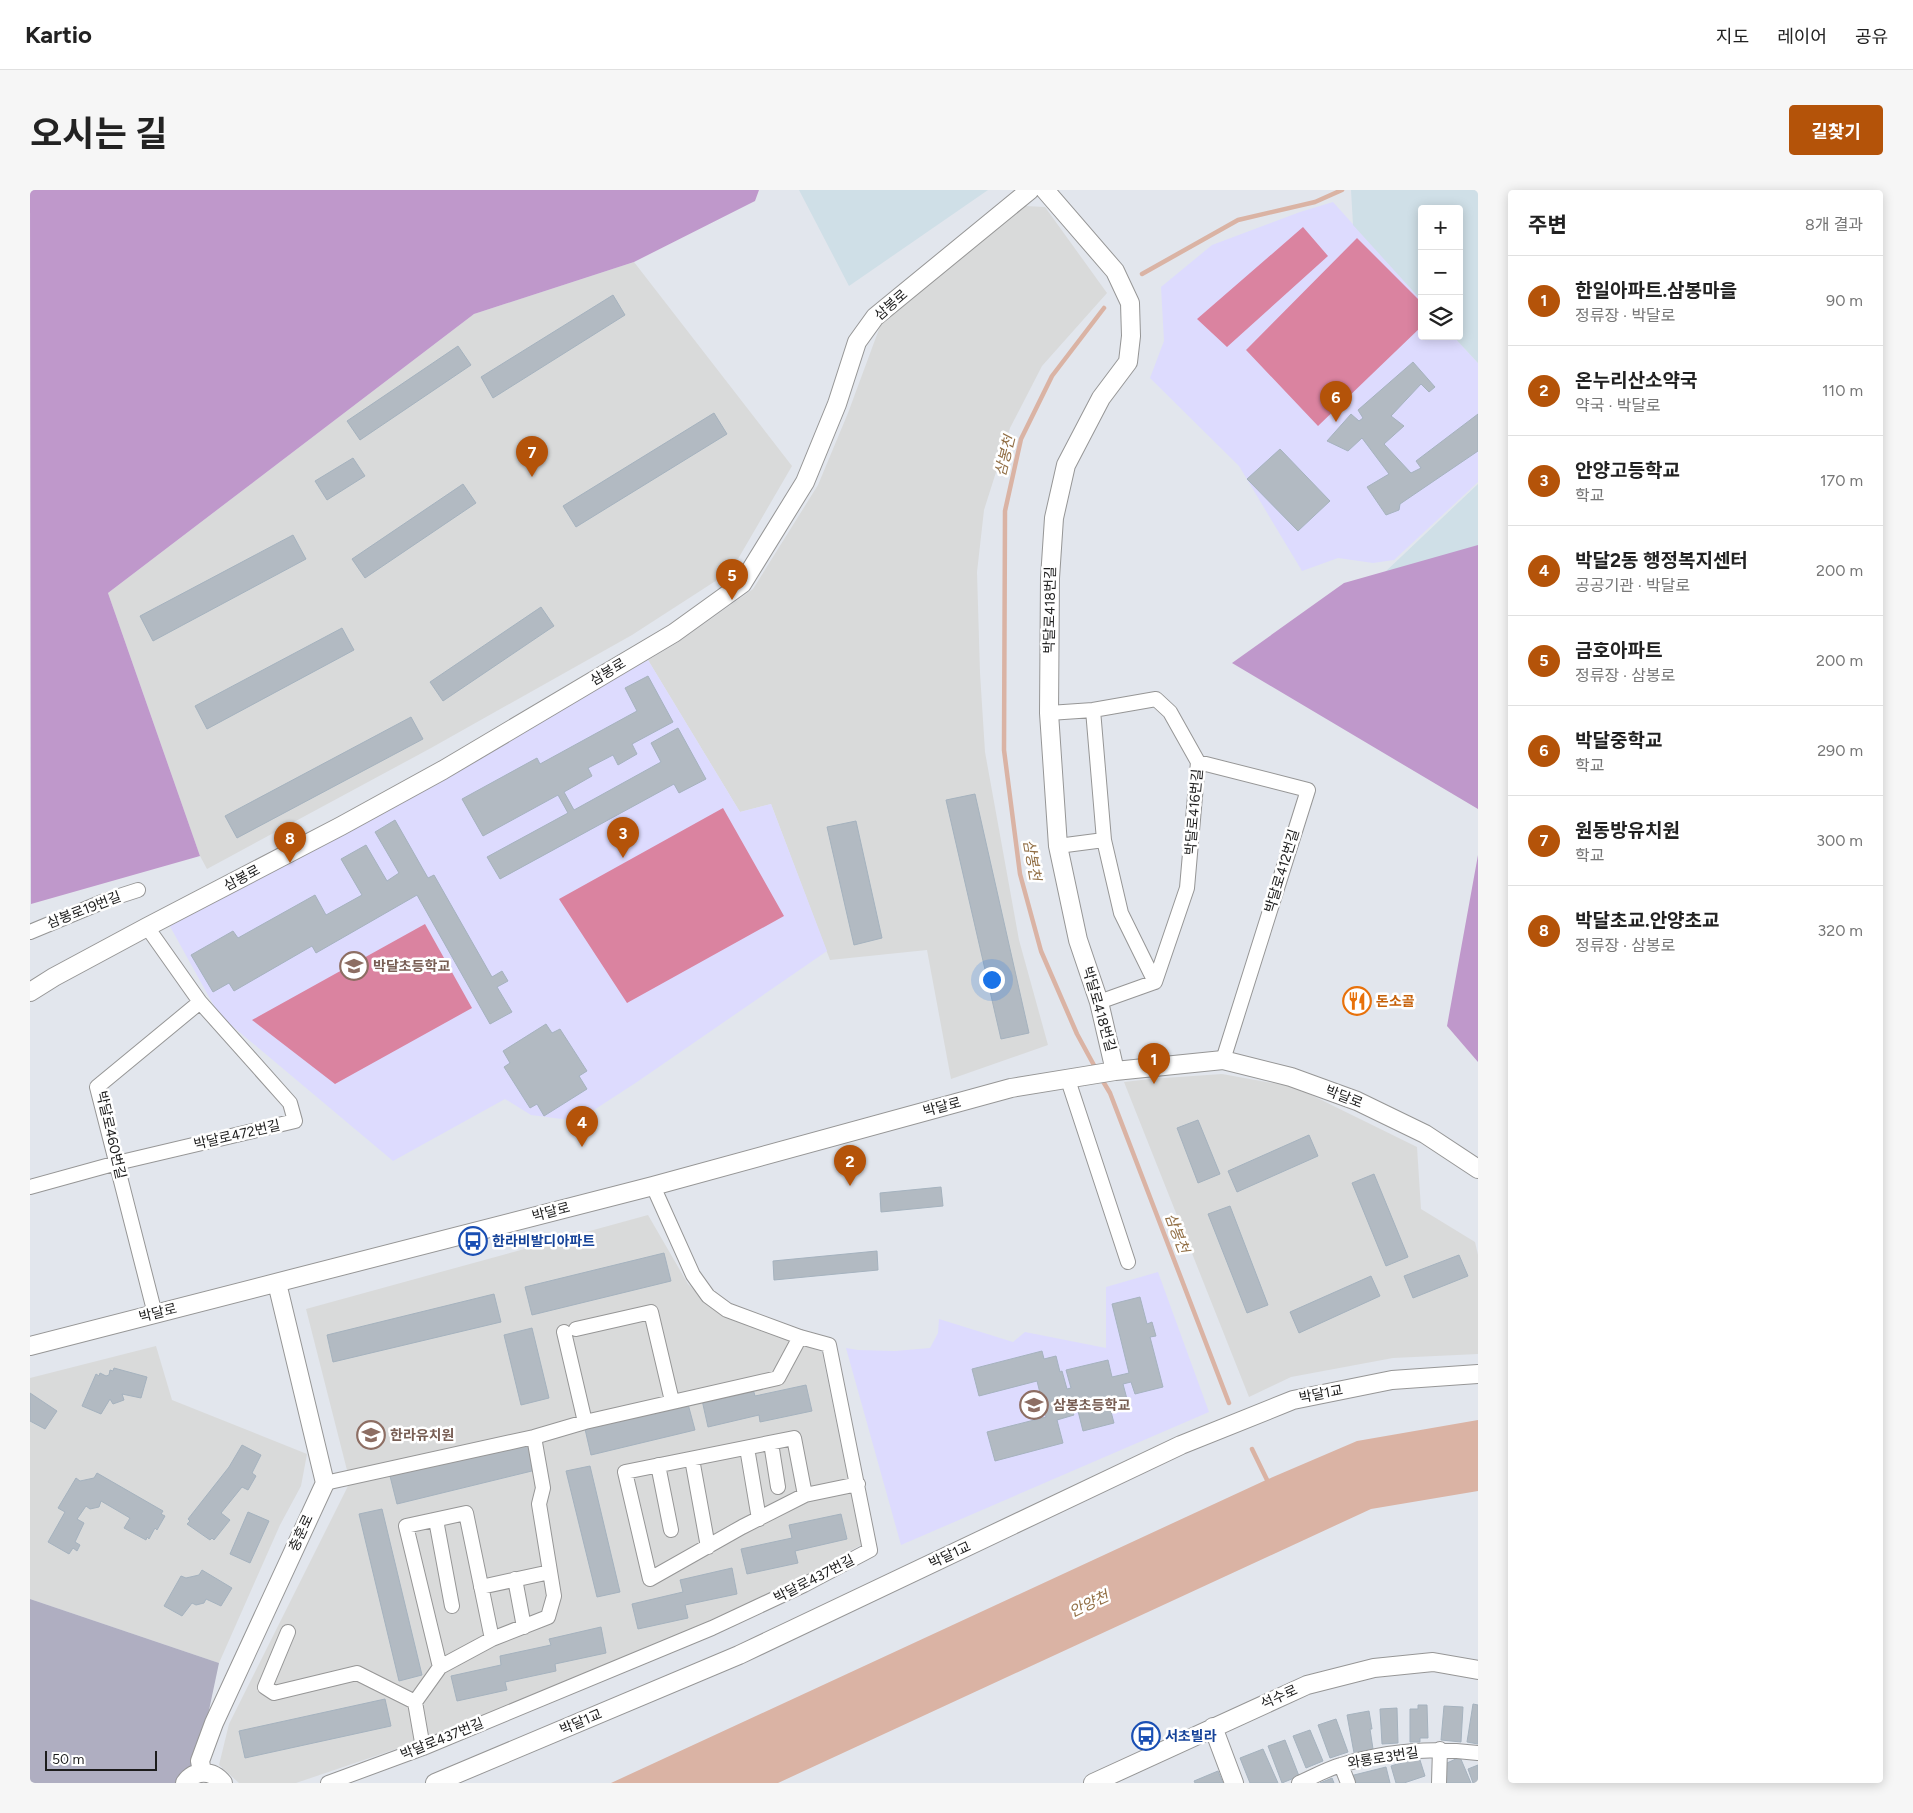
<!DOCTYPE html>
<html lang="ko">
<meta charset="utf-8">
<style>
body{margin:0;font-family:Figtree,"Noto Sans KR",sans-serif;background:#f6f6f6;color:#222}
.controls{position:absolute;right:15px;top:15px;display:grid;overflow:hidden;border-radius:5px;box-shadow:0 2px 12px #0003}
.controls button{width:45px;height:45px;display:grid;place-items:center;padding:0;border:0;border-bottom:1px solid #e0e0e0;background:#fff;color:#222;font:25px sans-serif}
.scale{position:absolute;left:15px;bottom:12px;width:112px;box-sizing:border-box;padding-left:5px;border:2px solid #1c1c1c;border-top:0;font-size:14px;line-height:18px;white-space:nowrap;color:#1c1c1c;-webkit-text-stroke:4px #fff;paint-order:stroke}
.you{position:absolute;left:961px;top:789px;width:18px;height:18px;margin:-12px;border:4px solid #fff;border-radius:50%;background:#1a73e8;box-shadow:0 0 0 8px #1a73e833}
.badge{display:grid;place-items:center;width:32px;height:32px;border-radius:50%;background:#b45309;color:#fff;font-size:16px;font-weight:700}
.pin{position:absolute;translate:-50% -41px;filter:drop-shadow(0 1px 2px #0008)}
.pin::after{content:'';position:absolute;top:26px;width:18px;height:15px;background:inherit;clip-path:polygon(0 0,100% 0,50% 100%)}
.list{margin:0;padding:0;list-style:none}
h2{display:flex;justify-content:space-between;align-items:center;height:65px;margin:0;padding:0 20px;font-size:21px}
h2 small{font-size:16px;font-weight:400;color:#767676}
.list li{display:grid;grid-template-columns:32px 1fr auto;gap:15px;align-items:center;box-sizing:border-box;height:90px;padding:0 20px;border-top:1px solid #e0e0e0}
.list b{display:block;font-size:19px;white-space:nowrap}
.list p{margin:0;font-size:16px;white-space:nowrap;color:#767676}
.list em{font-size:16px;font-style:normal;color:#767676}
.icon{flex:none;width:28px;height:28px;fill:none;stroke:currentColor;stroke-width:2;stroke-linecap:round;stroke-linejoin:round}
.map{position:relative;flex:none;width:1448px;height:1593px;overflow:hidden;border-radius:5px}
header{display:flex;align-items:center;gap:30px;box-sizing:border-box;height:70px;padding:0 25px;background:#fff;border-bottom:1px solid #e0e0e0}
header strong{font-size:24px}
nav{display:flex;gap:28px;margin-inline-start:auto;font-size:18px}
.intro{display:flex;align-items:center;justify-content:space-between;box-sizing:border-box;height:120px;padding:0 30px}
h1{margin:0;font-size:35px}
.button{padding:12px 22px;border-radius:5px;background:#b45309;color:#fff;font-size:18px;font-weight:700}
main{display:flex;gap:30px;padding:0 30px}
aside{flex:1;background:#fff;border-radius:5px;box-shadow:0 2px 12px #0003}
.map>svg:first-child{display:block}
.residential{fill:#d9dada}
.education{fill:#dddbfe}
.military{fill:#cfdfe7}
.construction{fill:#afaec1}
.forest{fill:#bf98cb}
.pitch{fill:#da83a0}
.water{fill:#dab3a4}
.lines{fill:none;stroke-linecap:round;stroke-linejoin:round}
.stream{stroke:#dab3a4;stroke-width:4.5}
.building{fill:#b2bac2;stroke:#a5b2be}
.minor-casing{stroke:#969696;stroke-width:16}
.tertiary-casing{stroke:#969696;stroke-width:20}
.minor{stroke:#fff;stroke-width:14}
.tertiary{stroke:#fff;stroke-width:18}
.labels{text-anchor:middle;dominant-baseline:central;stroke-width:5;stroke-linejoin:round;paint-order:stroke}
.street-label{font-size:14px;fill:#1c1c1c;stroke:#fff}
.education-label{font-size:14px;font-weight:bold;fill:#785e54;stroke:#fff;text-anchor:start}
.food-label{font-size:14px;font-weight:bold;fill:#c56008;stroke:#fff;text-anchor:start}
.transit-label{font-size:14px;font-weight:bold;fill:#164399;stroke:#fff;text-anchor:start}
.water-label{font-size:15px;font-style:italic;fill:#916e44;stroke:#fff}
</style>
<header>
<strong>Kartio</strong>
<nav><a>지도</a><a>레이어</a><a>공유</a></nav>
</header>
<div class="intro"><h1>오시는 길</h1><a class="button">길찾기</a></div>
<main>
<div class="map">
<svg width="1448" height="1593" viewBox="0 0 1448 1593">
<rect width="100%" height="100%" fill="#e2e6ed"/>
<path class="residential" d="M995 16 1015 17 1077 103 1012 176 980 238 954 320 947 382 950 483 955 562 989 750 1018 855 921 889 897 760 800 770 741 614 710 622 618 470 647 453 723 399 788 295 818 223 852 131Z
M604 72 762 276 701 381 602 445 401 558 177 679 170 666 78 403 444 124Z
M1192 884 1265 897 1387 957 1391 1019 1445 1052 1448 1065V1164L1363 1168 1261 1187 1219 1207 1094 892 1120 889Z
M618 1025 658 1094 687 1122 792 1162 831 1355 767 1390 675 1434 559 1483 381 1554 266 1593H209L189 1575 199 1534 320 1292 276 1119Z
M126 1156 142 1210 277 1264 271 1296 250 1335 189 1473 0 1409V1188Z"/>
<path class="education" d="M1303 12 1392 111V146H1423L1448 173V292L1364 370 1343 373 1308 368 1272 381 1209 276 1120 188 1134 151 1131 97 1182 55 1270 22Z
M618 470 710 622 741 614 797 761 607 892 547 931 501 925 475 909 363 971 189 825 137 731 387 600Z
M1128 1082 1179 1222 871 1355 816 1158 828 1160 865 1161 900 1158 908 1143 909 1129 983 1152 995 1142 1076 1158V1097Z"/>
<path class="military" d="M769 0H958L819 96Z
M1321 0H1448V173L1423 146H1429V19H1392V111L1323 35Z
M1448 294V494L1297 437Z"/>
<path class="construction" d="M0 1409 189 1473 175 1539 161 1578 152 1593H0Z"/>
<path class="forest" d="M0 0H729L725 11 604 72 444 124 78 403 170 666 1 714Z
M1448 355V619L1202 473 1314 393Z
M1448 665V872L1417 836Z"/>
<path class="pitch" d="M1273 37 1298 66 1197 157 1167 129Z
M1327 48 1392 113V136L1288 236 1216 160Z
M693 618 754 726 597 813 529 709Z
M395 734 442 818 305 894 222 830Z"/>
<path class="water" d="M1448 1230V1301L1341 1319 748 1593H581L1236 1290 1327 1251Z"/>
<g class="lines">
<path class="stream" d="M1112 84 1208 30 1285 12 1312 0
M1066 879 1047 844 1011 761 990 684 974 560 975 321 991 249 1022 186 1074 118
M1071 888 1080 903 1199 1213
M1222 1259 1239 1294"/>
</g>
<path class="building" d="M583 105 595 125 463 208 451 187Z
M428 156 441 175 330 250 317 231Z
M1383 172 1405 197 1399 202 1391 194 1361 226 1374 236 1354 254 1381 283 1391 278 1386 271 1448 224V261L1370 314 1369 320 1356 325 1337 297 1359 284 1332 248 1318 261 1297 251 1321 224 1329 231 1333 228 1328 220Z
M684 223 697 244 546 337 533 316Z
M1250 259 1300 311 1268 341 1217 289Z
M323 268 335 286 297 310 285 291Z
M433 294 446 313 335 388 322 369Z
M263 345 276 369 123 451 110 426Z
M511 417 524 436 413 511 400 492Z
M312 438 324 460 177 539 165 516Z
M618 486 643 532 602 554 607 564 588 575 583 565 558 578 562 586 534 602 544 620 631 572 621 553 648 538 676 589 649 603 644 594 470 689 457 667 538 623 528 605 453 646 432 609 507 568 510 574 607 521 595 498Z
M381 527 393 549 207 648 195 626Z
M945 604 999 843 971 849 916 610Z
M365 630 398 688 404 685 462 787 472 781 478 791 467 797 482 822 460 834 387 705 286 763 282 756 204 801 199 793 183 802 161 765 203 741 208 748 285 705 296 725 332 705 311 669 336 655 357 691 369 683 345 642Z
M826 631 852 748 824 755 797 637Z
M516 834 522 843 530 839 557 881 549 886 557 899 514 926 507 914 500 918 474 877 480 873 473 861Z
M1168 930 1190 984 1168 993 1147 938Z
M1279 945 1288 966 1207 1002 1198 981Z
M1344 984 1378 1067 1356 1076 1322 993Z
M911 997 913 1016 851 1022 850 1003Z
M1200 1016 1238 1115 1217 1123 1178 1024Z
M847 1061 848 1080 744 1090 743 1071Z
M634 1063 641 1091 502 1125 495 1097Z
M1429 1065 1438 1086 1383 1108 1374 1086Z
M1341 1086 1350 1106 1269 1143 1260 1122Z
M464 1104 471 1132 303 1172 297 1145Z
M1110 1107 1117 1134 1122 1132 1126 1146 1120 1147 1133 1197 1105 1204 1101 1192 1093 1194 1097 1209 1079 1214 1084 1233 1053 1241 1048 1221 1043 1223 1044 1225 1027 1230 1033 1253 965 1271 957 1242 1016 1227 1007 1191 949 1206 942 1179 1012 1161 1014 1169 1026 1166 1030 1182 1032 1181 1037 1199 1041 1198 1036 1180 1078 1170 1082 1187 1099 1183 1082 1114Z
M502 1138 519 1208 491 1215 474 1145Z
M84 1178 117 1187 111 1208 92 1204 94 1210 83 1214 80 1209 71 1224 52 1216 66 1184 69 1186 70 1183 76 1186 79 1185 80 1180 83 1181Z
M776 1195 782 1221 730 1232 729 1225 678 1237 672 1210 723 1199 725 1206Z
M0 1203 27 1221 15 1239 0 1231Z
M658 1214 665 1240 561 1265 555 1239Z
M499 1253 506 1280 367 1314 360 1286Z
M212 1255 231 1265 222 1283 226 1286 218 1300 212 1297 191 1323 200 1330 184 1350 182 1348 180 1350 157 1334 160 1331 158 1329 199 1277Z
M560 1276 590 1402 567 1407 536 1281Z
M67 1283 133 1321 131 1324 135 1326 127 1340 125 1338 119 1349 117 1347 116 1350 94 1338 100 1328 71 1311 69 1317 60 1319 56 1316 47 1329 54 1333 45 1352 50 1355 47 1361 43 1358 39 1364 18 1352 35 1322 28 1318 46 1288 50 1291 64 1288Z
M352 1319 392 1485 369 1491 329 1324Z
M218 1322 239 1331 220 1373 200 1364Z
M811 1324 817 1349 765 1361 768 1373 717 1384 711 1359 762 1348 759 1335Z
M702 1378 707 1404 655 1415 658 1428 608 1439 602 1414 653 1402 650 1390Z
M172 1380 202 1398 191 1416 176 1409 174 1413 166 1415 162 1413 152 1426 134 1416 151 1386 156 1388 169 1385Z
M571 1437 576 1463 525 1474 526 1481 475 1492 477 1500 427 1511 421 1486 471 1475 470 1466 521 1455 519 1449Z
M355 1509 361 1536 215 1568 209 1541Z
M1443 1514 1448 1515V1554L1437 1552Z
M1388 1515H1397L1398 1548H1390V1552H1380V1519H1388Z
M1414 1516 1433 1517 1431 1552 1411 1550Z
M1367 1518 1368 1553 1352 1554 1350 1519Z
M1339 1521 1342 1539H1340L1343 1559 1324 1563 1317 1525Z
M1306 1529 1318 1562 1300 1568 1288 1535Z
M1280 1540 1293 1571 1276 1578 1263 1546Z
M1255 1550 1269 1586 1252 1593 1238 1556Z
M1233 1559 1248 1593H1220L1210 1568Z
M1389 1567 1395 1586 1374 1593H1366L1361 1576Z
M1430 1567 1441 1593H1417L1413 1584 1417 1573Z
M1448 1575V1593H1443L1438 1579Z
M1356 1577 1360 1593H1322L1320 1586Z
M1188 1581 1193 1593H1165L1164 1591Z
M1302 1588 1304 1593H1290Z"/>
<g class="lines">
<defs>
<path id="minor" d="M1063 520 1074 650 1091 723 1125 792
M1019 523 1063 520 1126 509 1140 522 1168 572 1157 698 1125 792 1069 812
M1168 572 1278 600 1193 870
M1028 656 1074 650
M117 737 170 812 67 897 125 1124
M0 742 77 710 108 700
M1038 890 1098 1072
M0 997 87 973 265 931 260 913 170 812
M546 1139 621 1122 642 1211
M534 1142 555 1232
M741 1253 748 1297
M717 1258 729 1329
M662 1269 678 1357
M628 1275 641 1340
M295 1293 504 1247 555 1232 748 1188 770 1147
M775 1305 764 1248 595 1282 620 1389 712 1337 775 1305 828 1294
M406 1330 422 1416
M485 1389 494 1437
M451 1397 520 1382
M258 1442 235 1497 244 1503 327 1483 385 1512
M410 1477 376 1336 436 1323 462 1449
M393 1558 385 1512 410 1477 462 1449 518 1427 524 1406 509 1314 513 1298 504 1247
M1311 1575 1318 1593
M298 1593 393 1558 682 1438 774 1395 840 1360 799 1155 770 1147 697 1120 678 1106 663 1085 623 996
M1269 1593C1283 1587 1297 1579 1311 1575 1355 1561 1403 1557 1448 1563
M1409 1593 1410 1559"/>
<path id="tertiary" d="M1015 0 1085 81 1100 113 1101 146 1098 172 1071 208 1036 275 1024 328 1020 388 1019 523 1028 656 1048 750 1069 812 1085 881
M0 802 24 787 117 737 311 636 413 580 644 443 712 394 775 292 807 214 827 152 845 127 1000 0
M0 1156 623 996 981 898 1085 881 1193 870 1261 887 1327 911 1395 944 1448 979
M1183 1537 1204 1593
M172 1582 170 1571 184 1533 295 1293 247 1093
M155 1593C165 1579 183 1580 193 1593
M405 1593 709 1465 1151 1255 1263 1210 1362 1190 1448 1184
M1063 1593 1277 1495 1344 1478 1403 1472 1448 1480"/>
</defs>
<use href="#minor" class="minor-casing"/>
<use href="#tertiary" class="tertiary-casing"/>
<use href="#minor" class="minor"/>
<use href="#tertiary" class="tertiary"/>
</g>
<defs>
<symbol id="school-ring" viewBox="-11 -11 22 22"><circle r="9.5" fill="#fff" stroke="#8d6e63" stroke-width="1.5"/><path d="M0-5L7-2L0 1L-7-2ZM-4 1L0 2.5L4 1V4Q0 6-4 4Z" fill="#8d6e63"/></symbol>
<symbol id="restaurant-ring" viewBox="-11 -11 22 22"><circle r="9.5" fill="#fff" stroke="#e8710a" stroke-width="1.5"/><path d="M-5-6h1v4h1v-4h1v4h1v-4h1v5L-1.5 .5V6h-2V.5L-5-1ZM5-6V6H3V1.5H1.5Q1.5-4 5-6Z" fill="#e8710a"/></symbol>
<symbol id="bus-ring" viewBox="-11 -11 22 22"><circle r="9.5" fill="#fff" stroke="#1a4fb4" stroke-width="1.5"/><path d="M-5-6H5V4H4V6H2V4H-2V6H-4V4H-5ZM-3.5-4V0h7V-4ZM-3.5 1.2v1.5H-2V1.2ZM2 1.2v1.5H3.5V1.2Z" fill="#1a4fb4"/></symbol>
</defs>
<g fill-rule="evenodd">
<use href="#school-ring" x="308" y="760" width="32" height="32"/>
<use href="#restaurant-ring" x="1311" y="795" width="32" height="32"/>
<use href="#bus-ring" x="427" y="1035" width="32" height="32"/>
<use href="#school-ring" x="988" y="1199" width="32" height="32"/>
<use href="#school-ring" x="325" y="1229" width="32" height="32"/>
<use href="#bus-ring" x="1100" y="1530" width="32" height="32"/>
</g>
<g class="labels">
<g class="street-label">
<text transform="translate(861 115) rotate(-41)">삼봉로</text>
<text transform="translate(1020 420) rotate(-89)">박달로418번길</text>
<text transform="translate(578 482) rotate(-31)">삼봉로</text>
<text transform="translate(1164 622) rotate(-85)">박달로416번길</text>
<text transform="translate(1252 681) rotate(-73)">박달로412번길</text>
<text transform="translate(212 688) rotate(-28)">삼봉로</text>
<text transform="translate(54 720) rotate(-21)">삼봉로19번길</text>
<text transform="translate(1069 819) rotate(74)">박달로418번길</text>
<text transform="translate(1314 907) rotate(21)">박달로</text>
<text transform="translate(912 917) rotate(-15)">박달로</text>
<text transform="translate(81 945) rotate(77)">박달로460번길</text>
<text transform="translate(207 945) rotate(-13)">박달로472번길</text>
<text transform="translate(521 1022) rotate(-15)">박달로</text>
<text transform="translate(128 1123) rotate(-14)">박달로</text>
<text transform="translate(1291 1204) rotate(-11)">박달1교</text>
<text transform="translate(271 1343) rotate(-65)">충훈로</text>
<text transform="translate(920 1365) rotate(-25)">박달1교</text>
<text transform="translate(784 1389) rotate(-27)">박달로437번길</text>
<text transform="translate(1249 1507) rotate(-24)">석수로</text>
<text transform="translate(551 1532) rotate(-23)">박달1교</text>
<text transform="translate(412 1549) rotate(-22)">박달로437번길</text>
<text transform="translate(1353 1568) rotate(-9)">와룡로3번길</text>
</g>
<g class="education-label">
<text x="343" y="776">박달초등학교</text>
<text x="1023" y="1215">삼봉초등학교</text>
<text x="360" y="1245">한라유치원</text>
</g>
<g class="food-label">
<text x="1346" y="811">돈소골</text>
</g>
<g class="transit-label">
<text x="462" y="1051">한라비발디아파트</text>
<text x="1135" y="1546">서초빌라</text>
</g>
<g class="water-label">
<text transform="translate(975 266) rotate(-76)">삼봉천</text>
<text transform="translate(1002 670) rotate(80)">삼봉천</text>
<text transform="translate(1147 1043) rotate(69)">삼봉천</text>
<text transform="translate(1059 1414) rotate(-25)">안양천</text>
</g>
</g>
</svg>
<div class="controls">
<button>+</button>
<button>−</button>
<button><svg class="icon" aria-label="layers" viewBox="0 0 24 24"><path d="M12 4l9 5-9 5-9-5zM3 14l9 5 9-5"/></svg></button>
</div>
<div class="scale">50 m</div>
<div class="you"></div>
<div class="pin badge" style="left:1124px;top:894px">1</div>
<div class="pin badge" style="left:820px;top:996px">2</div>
<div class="pin badge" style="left:593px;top:668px">3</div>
<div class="pin badge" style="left:552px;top:957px">4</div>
<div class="pin badge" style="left:702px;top:410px">5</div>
<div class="pin badge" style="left:1306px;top:232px">6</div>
<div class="pin badge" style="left:502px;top:287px">7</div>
<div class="pin badge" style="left:260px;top:673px">8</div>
</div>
<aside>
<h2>주변<small>8개 결과</small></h2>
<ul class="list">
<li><span class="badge">1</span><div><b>한일아파트.삼봉마을</b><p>정류장 · 박달로</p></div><em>90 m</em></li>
<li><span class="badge">2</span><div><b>온누리산소약국</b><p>약국 · 박달로</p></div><em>110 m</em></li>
<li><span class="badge">3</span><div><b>안양고등학교</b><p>학교</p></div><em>170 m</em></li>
<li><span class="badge">4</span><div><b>박달2동 행정복지센터</b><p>공공기관 · 박달로</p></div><em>200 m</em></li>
<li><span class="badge">5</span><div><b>금호아파트</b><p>정류장 · 삼봉로</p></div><em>200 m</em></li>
<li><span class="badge">6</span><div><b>박달중학교</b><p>학교</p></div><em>290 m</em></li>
<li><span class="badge">7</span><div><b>원동방유치원</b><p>학교</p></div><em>300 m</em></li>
<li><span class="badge">8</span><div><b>박달초교.안양초교</b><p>정류장 · 삼봉로</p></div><em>320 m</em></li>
</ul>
</aside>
</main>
